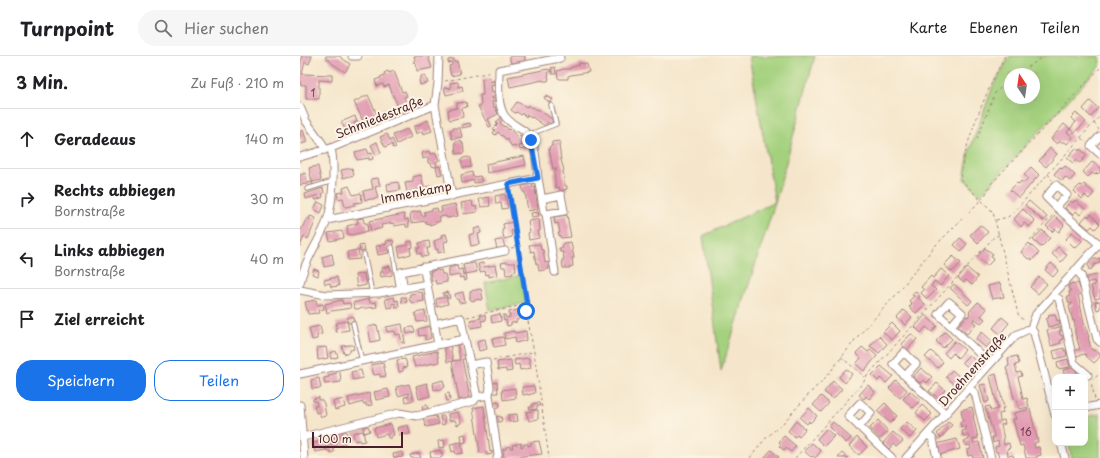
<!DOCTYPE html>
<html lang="de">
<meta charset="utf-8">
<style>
body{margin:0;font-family:"Playpen Sans",sans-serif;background:#f6f6f6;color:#202124}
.controls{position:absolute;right:12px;bottom:12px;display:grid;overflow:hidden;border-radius:8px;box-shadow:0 4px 16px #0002}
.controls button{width:36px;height:36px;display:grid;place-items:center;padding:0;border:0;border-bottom:1px solid #e0e0e0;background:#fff;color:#202124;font:20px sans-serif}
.compass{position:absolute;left:704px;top:12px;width:36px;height:36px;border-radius:50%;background:#fff;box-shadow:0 4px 16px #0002;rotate:347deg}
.scale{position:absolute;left:12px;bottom:10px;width:91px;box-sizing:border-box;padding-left:4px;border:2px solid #4a1f2b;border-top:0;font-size:11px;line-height:14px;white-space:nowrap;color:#4a1f2b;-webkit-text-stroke:3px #fcf5e5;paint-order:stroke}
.stop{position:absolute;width:12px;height:12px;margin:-9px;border:3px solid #1a73e8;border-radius:50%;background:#fff}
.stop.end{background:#1a73e8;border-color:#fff;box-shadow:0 1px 4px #0008}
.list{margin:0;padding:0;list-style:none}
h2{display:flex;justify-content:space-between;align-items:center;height:52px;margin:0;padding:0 16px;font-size:17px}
h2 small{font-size:13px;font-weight:400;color:#757577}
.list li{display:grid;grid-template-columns:26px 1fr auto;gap:12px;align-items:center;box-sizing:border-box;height:60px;padding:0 16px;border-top:1px solid #e0e0e0}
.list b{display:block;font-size:15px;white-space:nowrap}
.list p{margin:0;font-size:13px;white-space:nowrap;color:#757577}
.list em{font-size:13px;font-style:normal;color:#757577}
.actions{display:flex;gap:8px;padding:12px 16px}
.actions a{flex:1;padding:9px 0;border:1px solid #1a73e8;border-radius:16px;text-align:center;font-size:14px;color:#1a73e8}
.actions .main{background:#1a73e8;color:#fff}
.icon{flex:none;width:22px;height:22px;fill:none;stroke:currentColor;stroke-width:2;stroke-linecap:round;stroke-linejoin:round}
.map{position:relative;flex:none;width:800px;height:402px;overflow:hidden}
header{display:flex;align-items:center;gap:24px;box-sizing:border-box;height:56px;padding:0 20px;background:#fff;border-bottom:1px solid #e0e0e0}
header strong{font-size:19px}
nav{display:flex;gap:22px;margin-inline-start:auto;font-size:14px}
.search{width:280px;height:36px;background:#f6f6f6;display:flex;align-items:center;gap:10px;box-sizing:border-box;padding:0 14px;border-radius:22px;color:#757577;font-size:15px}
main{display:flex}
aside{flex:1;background:#fff}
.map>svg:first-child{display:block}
.green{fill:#a4d17e;stroke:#777854;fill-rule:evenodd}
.building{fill:#e19ab1}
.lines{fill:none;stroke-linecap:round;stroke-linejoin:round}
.lane-casing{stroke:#a0827b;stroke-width:5.5}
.street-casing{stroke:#a0827b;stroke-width:9}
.path{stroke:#a0827b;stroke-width:1;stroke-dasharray:3 3;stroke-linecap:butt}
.lane{stroke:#fff;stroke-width:3.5}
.street{stroke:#fff;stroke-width:7}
.route{stroke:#1a73e8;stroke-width:5}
.labels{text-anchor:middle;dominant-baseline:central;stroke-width:4;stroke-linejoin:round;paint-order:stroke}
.number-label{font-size:10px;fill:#703e4c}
.street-label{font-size:12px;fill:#4a1f2b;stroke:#fcf5e5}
</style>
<header>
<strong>Turnpoint</strong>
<div class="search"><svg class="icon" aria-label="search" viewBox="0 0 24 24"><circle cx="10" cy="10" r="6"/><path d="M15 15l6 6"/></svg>Hier suchen</div>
<nav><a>Karte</a><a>Ebenen</a><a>Teilen</a></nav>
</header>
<main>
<aside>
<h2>3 Min.<small>Zu Fuß · 210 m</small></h2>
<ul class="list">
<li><svg class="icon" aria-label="ahead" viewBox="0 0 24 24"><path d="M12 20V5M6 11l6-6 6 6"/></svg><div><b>Geradeaus</b></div><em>140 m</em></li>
<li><svg class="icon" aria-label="right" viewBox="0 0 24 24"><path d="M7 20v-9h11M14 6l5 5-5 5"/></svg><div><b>Rechts abbiegen</b><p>Bornstraße</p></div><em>30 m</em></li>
<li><svg class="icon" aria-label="left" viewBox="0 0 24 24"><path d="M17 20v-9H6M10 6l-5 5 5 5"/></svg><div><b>Links abbiegen</b><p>Bornstraße</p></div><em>40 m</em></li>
<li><svg class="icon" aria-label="arrive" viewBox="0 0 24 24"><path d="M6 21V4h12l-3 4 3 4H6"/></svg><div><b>Ziel erreicht</b></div></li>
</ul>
<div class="actions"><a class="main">Speichern</a><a>Teilen</a></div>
</aside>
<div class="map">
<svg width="800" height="402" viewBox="0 0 800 402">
<rect width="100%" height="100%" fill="#fcf5e5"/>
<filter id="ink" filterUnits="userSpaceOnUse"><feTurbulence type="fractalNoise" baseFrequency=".025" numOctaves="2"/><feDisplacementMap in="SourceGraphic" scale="8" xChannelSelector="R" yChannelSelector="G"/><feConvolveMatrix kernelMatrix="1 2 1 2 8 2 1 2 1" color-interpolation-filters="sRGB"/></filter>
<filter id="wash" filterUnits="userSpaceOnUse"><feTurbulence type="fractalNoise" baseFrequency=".012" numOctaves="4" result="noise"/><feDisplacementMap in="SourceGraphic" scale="16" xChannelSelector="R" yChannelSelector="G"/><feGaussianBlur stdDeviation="0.9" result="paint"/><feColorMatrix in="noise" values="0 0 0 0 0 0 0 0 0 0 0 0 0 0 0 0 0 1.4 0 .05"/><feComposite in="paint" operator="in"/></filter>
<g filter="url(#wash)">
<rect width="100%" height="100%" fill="#f5e6cb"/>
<path class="green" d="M449 0H515L475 147 421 315 403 180 475 146Z
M710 0H800V10L680 139 664 123 669 96 693 30ZM710 18H734V42H710Z
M222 219 226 247 190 254 185 227Z
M800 358V402H772L768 387H785V361Z"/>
<g id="blocks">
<path class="building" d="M2 0H12L9 8 5 6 2 18 32 19V25L19 24V43H6V29H0V7Z
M26 0H39L50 8 45 16 33 8 25 1Z
M114 0H128L132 12 117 15 116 7 113 6 115 4Z
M210 0H225V5L211 7 210 4Z
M154 3V6L157 5 160 18 151 20 149 10 152 9V6L148 7V4Z
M279 7 287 8 289 16 271 19 268 20V23H260L258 22 257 15 264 13H270V12L279 9Z
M255 11 256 18H252V15L249 16 248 21 249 22 248 25H243V24L210 31 208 21 248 13V14H252L251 12Z
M88 15 89 17 94 15 102 36 105 35 107 40 104 41 110 56 101 59V57L86 63 83 56 98 51 89 29 84 31 83 28 77 30 75 24 81 22 80 21 85 19 84 17Z
M125 19 128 27 120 29 119 24 121 23V20Z
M190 22 191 26 194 24V30L191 29 192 37 194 35 195 41H192V43H195V46L192 45 193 51H195L198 58 188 63 191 70 189 71 178 50H181L180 39H183L182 23Z
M158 26V31L162 30 163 35 146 39 144 32 149 31V33L151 32 150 27Z
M68 39 80 65 66 71 54 46Z
M245 40 253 43 250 47 244 42Z
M790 45 798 52 791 61 783 53Z
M166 46 167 51 162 52 163 61 150 64 149 63 148 54 157 52V47Z
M217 46 227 51 228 49 232 52 233 51 237 54 238 53 253 64 250 68 248 66 245 70 232 61 231 62 227 59 226 61 222 57 221 59 217 56 215 57 211 54Z
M776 57 786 66 774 77 770 73 776 66 771 62Z
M55 60 57 66 54 67 55 69 45 73 41 66Z
M202 61 204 63 200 66 204 71 205 70 209 74 210 73 218 81 220 79 222 82 221 83 223 85 216 92 215 90 212 91 207 83 206 84 203 80H202L198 76 195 79 193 77 195 74 193 73 198 68 196 66Z
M128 64 132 75 123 78 122 75 116 78 114 71Z
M170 67 171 70 162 72V69Z
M764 68 770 73 767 76 773 81 767 88 765 86H759L757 88 751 83Z
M153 72H160L162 81 152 83 150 74 154 73Z
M107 73 111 81 97 88 93 79Z
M3 74 7 86 2 88 0 75Z
M87 78 90 84 92 83 96 91 93 92 92 88 85 91 80 81Z
M161 84 162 87H163L164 97 156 98 155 86Z
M260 85V88L259 89 261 104 264 114 263 115 265 130H267V133L260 135 259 131 256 132 254 116H256V112L253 113 249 93 250 90H252V86Z
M77 86 81 97 76 99 71 89Z
M228 88 229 92 220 94 219 90Z
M750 92 757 98 746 111 739 105Z
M776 92 779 95 780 93 787 99 780 107 776 104 773 107 767 102Z
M67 93 69 98 72 97 73 103 69 104V102L57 104 55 96Z
M130 95 131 98 136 97 138 102 139 104 136 106 137 109 135 111 132 110 131 107H128V101L123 103 122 97Z
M224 100 226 109 187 117 186 108Z
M167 101 170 102 171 111 163 112 161 103Z
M792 106 800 111V116L798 118 797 117 795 119 792 117 788 121 783 116Z
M18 110 21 124 12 126 13 129 8 131 7 128 0 129V119L5 117 7 127 12 126 9 112Z
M140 110 142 118 138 119 136 111Z
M765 110 775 119 770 125 765 121 762 125 754 118 760 111 762 113Z
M731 111 739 119 719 142 710 134 717 127 719 128 721 125 724 127 728 122 724 119Z
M52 112 54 119 43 122 41 114Z
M172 116 173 121 180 120 182 126 174 127V124L162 127 161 119Z
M121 119 124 132 132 130 133 136 119 138 118 133 107 136 105 127 113 126V121Z
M78 122 80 130 75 131 78 142 65 144 63 135 73 133 71 123Z
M98 126 100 134 88 136 87 128Z
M232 128 233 132 237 131V134H235L238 153 228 155 225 136H223L222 130Z
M784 128 794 137 789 143 785 139 782 143 774 135 780 129 782 130Z
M49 130 53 139 61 137 62 146 54 147 55 149 45 151 43 142 38 143 37 137 44 136 43 132Z
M23 132 24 137 22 138 23 141 16 144 14 141 19 139 6 143 5 138Z
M205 138 208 152 202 153 201 147 196 148 195 140Z
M189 141 190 150 181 151 179 143Z
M775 144 785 153 780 159 776 155 773 159 765 152 771 145 773 147Z
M172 145 173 151 176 150 177 156 163 158 161 147Z
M729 145 747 161 743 165 725 149Z
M18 146 24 149 21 157 14 153Z
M155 148 158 160 147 162 146 160 139 161 140 165 130 169 129 167 126 168V165L111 167 110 157 120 155 122 160 125 159 124 156 132 154V153L137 152 138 156H142L141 151Z
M723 153 735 165 729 171 724 167 721 171 714 163Z
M238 156 239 160 232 161 231 157Z
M104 158 105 164 108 163 109 171H106V168L94 170V167L81 169 82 172 71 175 69 165Z
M791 158 800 168 795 173 792 170 789 173 781 166 787 159 789 161Z
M267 159 271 181 261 182 258 177H260L258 167 255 168 254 161Z
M10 160 16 162 14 166H15L8 183 4 181 0 190V176L7 162 9 164Z
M755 160 764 169 759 176 755 173 752 176 746 170Z
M63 162 64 167H67L68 175 52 179 48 178 47 170 58 167 57 163Z
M235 164 239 163 240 175H238L239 182 229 184 228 177 230 176 228 165Z
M213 166 214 174 211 175 212 181 204 183 202 173H204L203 168Z
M680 169 688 176 678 187 670 179Z
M180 171 181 177 178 178 180 188 171 190 169 179 175 177 174 173Z
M742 174 750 182 741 191 733 184Z
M42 175 44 182 30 185 28 177Z
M772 176 782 185 775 192 766 183Z
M146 178 148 185 144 186 145 195 138 197V193L136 194 134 185 142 182 141 179Z
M660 182 667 188 661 195 654 189Z
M93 184 94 189 88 190 87 192 89 197 78 199 76 190 87 188 86 185Z
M200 184H203L205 192 197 193 195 185Z
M112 185 113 191 110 192 111 198 100 201 98 191 108 189 107 186Z
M129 185 130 192H127L128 200 122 201 121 197 118 198 117 192H120L119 187Z
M271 186 274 202H272L273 210 269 211 270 212H263L262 204 264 203 263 196H260L259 192H262L263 187Z
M729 187 739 197 732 204 729 202 728 203 721 196Z
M240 188 241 194H243L245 207 248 206 249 213 239 215 238 208H236L234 195 231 196 229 189Z
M64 189 65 195 60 196 59 190Z
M758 191 767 199 761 206 752 198Z
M685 192 693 198 691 201 694 203 687 210 677 201Z
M58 194 60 203 48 204 47 196Z
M32 198 34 209 24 211 22 201Z
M653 200 661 207 652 216 644 209Z
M800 202V207L794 209V211H792V213L789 214 788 209 792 204Z
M207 206 210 207H215L216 215 212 216 213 218 206 219 205 211H202L201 207Z
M175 207 177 216 165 218 163 209Z
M183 207 184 211 195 209 197 219 189 221V218L186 219 185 215 180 216 178 208Z
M751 207 759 214 753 221 745 214Z
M90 210 91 214H92V219L81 221 80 216H83L82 212Z
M157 210 158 214 162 213 163 219 166 218 167 224 164 225 163 221 160 222 159 219 149 221V212Z
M667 212 678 221 672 229 666 224 664 227 658 222Z
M14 213 19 215 18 220 12 218Z
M137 213 138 215 141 214 142 218H145L147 226 136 228 135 224 132 225 130 216Z
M641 213 649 220 640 230 635 225 633 227 631 230 636 234 627 243 621 237 624 234 621 231 631 220 633 222Z
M64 217 65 224 67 225 66 226V229L57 231 55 219Z
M800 218V242L795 243 791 230 795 229 794 225 785 227 784 222Z
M37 221 39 230 31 231 30 227 25 228 24 224Z
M739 221 747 228 738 238 730 231Z
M700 227 704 241 692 243 688 230Z
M772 227 775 228 778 227 780 233H781L782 237 778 239 784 267 789 281H788L791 293 794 295 795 294 800 298V301L794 307 786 300V299L785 298 775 300 773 295 780 293 775 277V269L774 264 773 265 769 250 772 249V247L769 248 767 241 770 240 769 236 771 235 768 231Z
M654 228 672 245 668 249 650 232Z
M181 233 183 243 180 244 179 243 172 245 170 243V235Z
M615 235 620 240 618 242 625 248 616 257 609 251 612 248 609 245 614 240 612 239Z
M122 236 124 245 111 247V245L109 244 110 238Z
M148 236 150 242 148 243 146 239 143 240V237Z
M163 236 165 246 159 247 158 243H156L155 238Z
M94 241 95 245 98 244 99 251 96 252 95 247 92 248 93 251 87 252 85 243Z
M101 241H106L107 246 102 247Z
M146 241 148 248 137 251 136 243Z
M69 243 70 247 76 246 77 251 55 253 53 247Z
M16 244 17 249 23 248 24 253 18 254 19 257 8 258 5 246Z
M42 244 43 248 50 247 51 252 31 255 27 257 25 248Z
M800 245V253L797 254 795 246Z
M678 246 687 253 681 260 685 263 681 267 674 262 673 265 676 268 667 278 658 270 667 260 668 261 670 258 669 256Z
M218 254H221V257H223V262L216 264 217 266 211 267V269L207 270 206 264 204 265 203 259H205L206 262 210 261 209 256Z
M604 254 612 261 605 269 597 262Z
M125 255 127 265 117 266 115 257Z
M200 258 201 265 192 267 191 260Z
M755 258 757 265 759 264 760 268 748 271 746 263 749 262 748 259Z
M180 259H185L186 264 181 265 182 270 171 272 170 264 181 262Z
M625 259 637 270 632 276 626 271 621 277 615 271Z
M53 260 54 266 48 267 47 262Z
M702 261 709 267 700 278 693 272Z
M47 265 49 274 36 276 35 272H37L36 267Z
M592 267 600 275 592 284 583 276Z
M102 268 105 287H102L100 278 96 279 95 275 87 276 86 271Z
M77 269 80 284 71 286 68 271Z
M20 270 22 278 17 279V283L12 284 9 272Z
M129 270 131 282 125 284V279L119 280 118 273Z
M113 271 115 276 107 278 106 272Z
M760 271 761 275H759L760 279H762L763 283 760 284 761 287 751 290 747 274Z
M214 275 215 277 226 275 227 284 216 287 215 281 205 283 204 277Z
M645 276 652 283 643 292 636 285Z
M682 276 692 285 686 292 676 283Z
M611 278 617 283 607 294 601 288Z
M579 280 587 288 579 297 570 290Z
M203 281 205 289 194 291 192 283Z
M185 283 187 293 179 295 177 285Z
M655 285 665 294 658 302 653 297 649 302 644 297Z
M162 286 165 303H162L170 342 159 344 152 305 160 304 157 287Z
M49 289H53L54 293 50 294V296L44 298 42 290Z
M150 289 153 305 147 306 144 290Z
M26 291 28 302 18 304 17 292Z
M562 291 568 296 570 294 577 300 564 315 556 308 561 302 556 297Z
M764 292V295L766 294 767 300 755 303 753 295Z
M36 295 38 301 31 303 30 297Z
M137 295 139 306 115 311 112 301Z
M631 295 643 306 638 312 625 301Z
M669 299 678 307 671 314 662 306Z
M717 300 719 308 715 309 717 317 721 316 722 320 718 321 721 333 723 343 727 342 729 351 719 353 717 344 715 345 706 311 709 310 708 302Z
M229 302 231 312 220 314 219 308 215 309 214 304Z
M105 303 107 308H106L107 311 103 312V315L99 316 97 304Z
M768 303 770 311 758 313 757 306Z
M211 304 212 315 206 316V313L198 314 197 306Z
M83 307 86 320 80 321V318L74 319 71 309Z
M581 310 593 320 586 327 580 322 578 325 572 319Z
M775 311 777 319 779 318 780 321H765L763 314Z
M621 312 632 321 627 327 624 324 620 327 613 321Z
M546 313 552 318 545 327 539 321Z
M61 314 63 322 53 324 51 316Z
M652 314 662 323 656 330 646 321Z
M40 316 41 326 25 328 24 322 29 321V319Z
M696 318 704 352H702L703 357 699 358 700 365 704 364 705 368 701 369 704 384H703L704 389 709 387 710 392 707 393 708 400 713 399 714 402H699L697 395 696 396 695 391 699 390 698 385 693 387 692 381H694V379L685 351 690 350 691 355 698 353 690 320Z
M19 322 21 332 12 333 11 324Z
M143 324 145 331 138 334V333L134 334 133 327Z
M596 324 607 334 600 342 589 332Z
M533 325 542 333 533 343 524 336Z
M197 326 198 337H193L191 327Z
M127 327 130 340 119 343 116 330Z
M637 327 645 334 638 342 629 335Z
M109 328 114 344 106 346 104 341 109 340V337L98 340 96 331Z
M685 328 689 345 685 347 680 329Z
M568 329 575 336 569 343 566 340 564 343 559 339Z
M234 330 235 337 228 339V338L223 339 222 331Z
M215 332 216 342 203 344 202 334Z
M88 333 90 341 76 344 74 336Z
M610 335 620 344 613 352 603 343Z
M69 337 72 349 66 350V347L63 348V346L50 350 48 342Z
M149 337 150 344 147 345 145 338Z
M521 340 529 347 521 356 513 349Z
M19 341V344H22L24 348 26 360 21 361 19 356 16 357 14 350H17L16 345H13V343Z
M43 343 45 351 35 354 33 346Z
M194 349a3 3 0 1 1 6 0a3 3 0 1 1-6 0Z
M236 347H239L240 350H237V353L230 354 229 351H232V348Z
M585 347 597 360 590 367 577 355Z
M127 349 128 354 123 355 122 350Z
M622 349 632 358 625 365 616 357Z
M184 350 190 396 192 395V398L187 399 186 396 180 397 173 352Z
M672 351 674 359 673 360 678 382 673 383 674 387 679 386 683 402H673L672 399 668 400 667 394 671 393 670 389 666 390 664 385 669 384 668 379 663 380 662 375 666 374 665 370 661 371 660 366 663 365 661 354Z
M509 352 517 360 510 367 509 365 507 368 500 362Z
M730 353 738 386 734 387 735 392 739 391 741 399 737 400V402H726L723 389 720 390 713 363H716L714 357Z
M238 354V363L229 365 226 356Z
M158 356 161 367 157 369 155 364 149 365 148 358Z
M217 358 218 365 209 366 208 359Z
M196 363a3 3 0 1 1 6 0a3 3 0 1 1-6 0Z
M136 360 139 368 126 371 123 362Z
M140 360H144L145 368 142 369Z
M578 364 588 375 580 383 570 372Z
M496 365 505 373 499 381 497 379 495 381 488 375Z
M533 366 551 382 546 387 529 371Z
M607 366 617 375 610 382 600 373Z
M648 366 652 369 641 382 637 378Z
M91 368 94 379 91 380V382H88L87 378 76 381 74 372Z
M108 369 110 378 99 379 97 372Z
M68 370 70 375 64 377 63 371Z
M526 373 534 380 524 390 517 383Z
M46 375 48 384 44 385 45 388 33 390 34 396 30 397V395H27L26 391 32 389 30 383 43 379 42 376Z
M63 375 65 385 60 386 59 384 55 385 53 377Z
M593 376 603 385 596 391 593 388 589 393 583 387Z
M165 378 166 386 162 387 161 379Z
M484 380 496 390 491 396 486 392 484 394 479 390 481 388 479 386Z
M557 381 567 391 559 399 549 390Z
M657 383 660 393 639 399 636 388Z
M144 384 145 391 139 392 138 385Z
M24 385 26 394 15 396 13 387Z
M239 385 242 398 204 402 203 393H206V391L210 390V392H213L212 389 221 387V391L224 390V388H228V390L231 389V386Z
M161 386 163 397 156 398 155 395 152 396 150 388Z
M512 387 521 395 515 402 513 400 511 401 504 395Z
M140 394V396H142V401L141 402H131L130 396Z
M471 394 479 401 478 402H464Z
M102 396 103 401 94 402 93 398Z
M119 397 121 402H111L110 399Z
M542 397 548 402H538Z"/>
</g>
</g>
<g filter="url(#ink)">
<use href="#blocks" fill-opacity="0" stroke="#a0827b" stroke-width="1"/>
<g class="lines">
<defs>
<path id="lane" d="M58 68 61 79
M228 79 256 68 251 49
M7 133 33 125
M92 191 99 234
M64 198 72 237
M53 267 62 305"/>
<path id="street" d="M52 0H58
M139 0 138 27 135 49 152 140
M0 51 6 65 22 87 25 94
M800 80 791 90 800 98
M0 101 31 92 135 49
M238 122C236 107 237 86 224 75 217 70 207 66 203 57 197 45 199 28 199 14L260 2 259 0
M242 143 261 139 264 155 246 158
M756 151 746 141 756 129 767 139 756 151 799 188
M27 164 238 122 244 156 246 158 255 216
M775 214 781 219 797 283 800 286
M0 227C4 205 19 186 27 165 33 148 35 110 31 92
M127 228 138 288
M104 233 101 216 205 195
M0 234 26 239 79 237 127 228 123 211
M754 239 759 243 774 307 788 319
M134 268 161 262 165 283
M651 270 638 258 649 246 662 257 651 270 690 308
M731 272 736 258 800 187
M731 272 734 277 755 359
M170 309 186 306 190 331 189 339
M0 318 165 283 177 341 189 339 198 399 197 402
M605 320 593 308 604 296 616 308 605 320 646 358
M669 332 675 337 691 402
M0 349 4 402
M785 352 800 349
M559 371 571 357 560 347 548 360 592 402
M628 379 633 383 637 402
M3 381 99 357 117 360 174 345 177 341
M761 387 765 402
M606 402 716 279 731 272"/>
</defs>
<use href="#lane" class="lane-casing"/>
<use href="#street" class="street-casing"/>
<path class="path" d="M705 0C689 31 674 64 665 98 662 106 662 115 660 123L693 156 718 258 725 266
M718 18 744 0
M145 25 192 16
M794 67 799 74
M781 82 786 86
M677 83 695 37 710 23
M748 118 752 124
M209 135 227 248 226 255 234 296 249 402
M696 164 708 161 713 157 800 60
M730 184 754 158
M211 192 218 191
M167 261 227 248
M541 301 565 321
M193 304 233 296
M795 343 791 326 800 317
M450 402 465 383 483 367 510 337 527 320 558 280 595 240 634 191 684 141 691 128 800 12
M495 402 563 327 567 320 694 181 699 179"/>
<use href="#lane" class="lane"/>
<use href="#street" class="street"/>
</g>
</g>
<g class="lines" filter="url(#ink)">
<path class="route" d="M226 255 227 248 208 128 238 122 231 84"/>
</g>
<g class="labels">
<g class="number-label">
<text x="13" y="36">1</text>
<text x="726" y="375">16</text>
</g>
<g class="street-label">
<text transform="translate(79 61) rotate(-22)">Schmiedestraße</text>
<text transform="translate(116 136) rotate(-11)">Immenkamp</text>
<text transform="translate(672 313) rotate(-48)">Droehnenstraße</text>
</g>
</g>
</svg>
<div class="controls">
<button>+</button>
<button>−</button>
</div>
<svg class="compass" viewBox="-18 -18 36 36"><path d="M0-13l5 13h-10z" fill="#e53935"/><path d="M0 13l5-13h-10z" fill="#757577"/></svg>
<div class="scale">100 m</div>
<div class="stop" style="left:226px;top:255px"></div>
<div class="stop end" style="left:231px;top:84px"></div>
</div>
</main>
